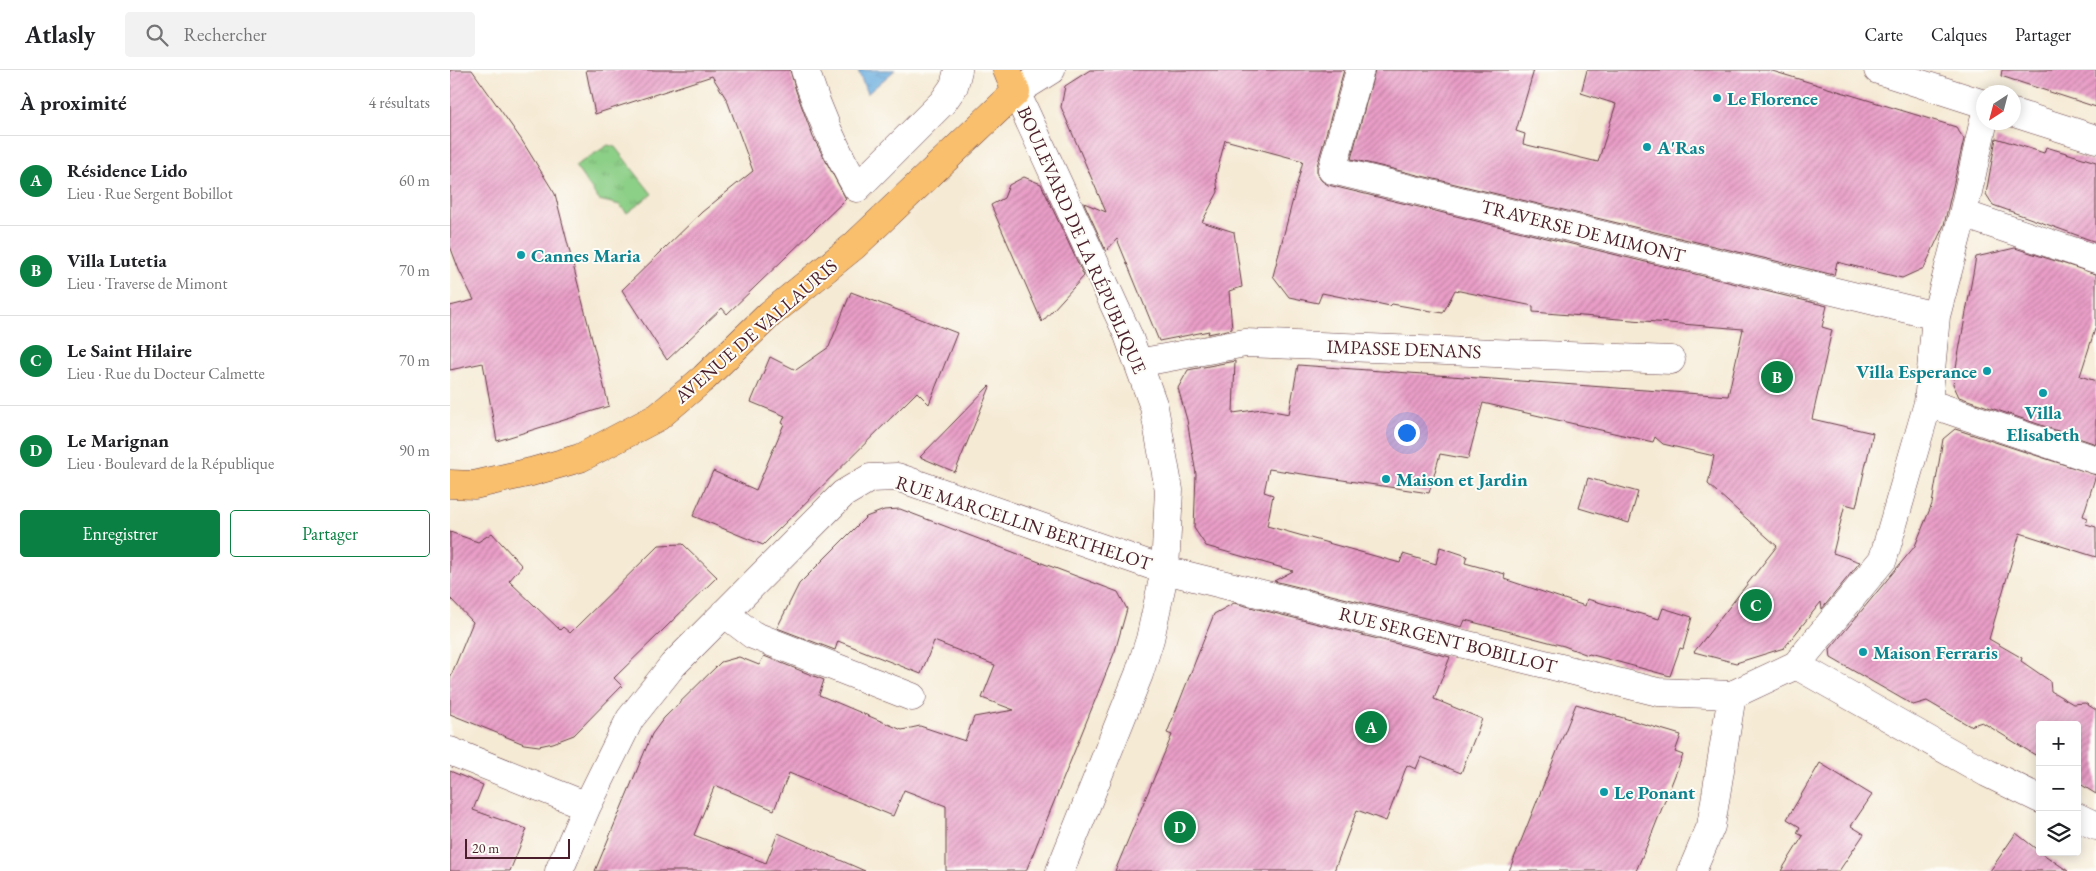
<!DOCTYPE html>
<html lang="fr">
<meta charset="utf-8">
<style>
body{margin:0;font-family:"EB Garamond",serif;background:#f2f2f2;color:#202124}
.controls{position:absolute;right:15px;bottom:15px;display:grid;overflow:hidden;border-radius:5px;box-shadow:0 2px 12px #0003}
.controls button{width:45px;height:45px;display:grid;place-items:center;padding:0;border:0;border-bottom:1px solid #e0e0e0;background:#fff;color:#202124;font:25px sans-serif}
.compass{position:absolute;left:1526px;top:15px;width:45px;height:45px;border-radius:50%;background:#fff;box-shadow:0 2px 12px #0003;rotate:216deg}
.scale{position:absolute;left:15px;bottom:12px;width:105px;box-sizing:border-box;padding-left:5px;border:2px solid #4a1f2b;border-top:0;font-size:14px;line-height:18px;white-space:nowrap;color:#4a1f2b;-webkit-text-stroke:4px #fdfcf7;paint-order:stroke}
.you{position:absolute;left:956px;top:362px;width:18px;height:18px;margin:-12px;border:4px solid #fff;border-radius:50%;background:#1a73e8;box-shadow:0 0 0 8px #1a73e833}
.badge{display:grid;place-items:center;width:32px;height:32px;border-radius:50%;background:#0b8043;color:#fff;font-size:16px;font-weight:700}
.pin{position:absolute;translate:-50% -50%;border:2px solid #fff;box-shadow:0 1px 5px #0006}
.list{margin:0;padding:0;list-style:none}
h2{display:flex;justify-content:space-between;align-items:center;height:65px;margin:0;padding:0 20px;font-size:21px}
h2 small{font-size:16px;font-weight:400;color:#757577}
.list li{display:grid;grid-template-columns:32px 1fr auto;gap:15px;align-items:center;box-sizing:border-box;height:90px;padding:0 20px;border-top:1px solid #e0e0e0}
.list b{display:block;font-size:19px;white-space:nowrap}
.list p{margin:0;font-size:16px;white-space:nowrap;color:#757577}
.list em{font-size:16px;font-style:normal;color:#757577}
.actions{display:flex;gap:10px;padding:15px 20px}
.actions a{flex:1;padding:11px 0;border:1px solid #0b8043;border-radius:5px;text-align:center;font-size:18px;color:#0b8043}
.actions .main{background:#0b8043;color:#fff}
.icon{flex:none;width:28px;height:28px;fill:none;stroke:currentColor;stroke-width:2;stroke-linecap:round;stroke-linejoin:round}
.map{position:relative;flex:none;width:1646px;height:801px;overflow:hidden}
header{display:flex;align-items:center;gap:30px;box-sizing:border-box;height:70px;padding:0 25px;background:#fff;border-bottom:1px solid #e0e0e0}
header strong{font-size:24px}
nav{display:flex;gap:28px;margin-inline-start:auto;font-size:18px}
.search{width:350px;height:45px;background:#f2f2f2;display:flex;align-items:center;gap:12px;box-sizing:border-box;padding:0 18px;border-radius:5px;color:#757577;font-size:19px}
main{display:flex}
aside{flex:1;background:#fff}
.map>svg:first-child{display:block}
.park{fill:url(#park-tufts);stroke:#6b7759}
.water{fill:url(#water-ripples);stroke:#5a6685}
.building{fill:url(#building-hatch)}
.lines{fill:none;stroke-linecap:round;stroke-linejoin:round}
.minor-casing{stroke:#643d44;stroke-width:29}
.major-casing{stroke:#643d44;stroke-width:29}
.minor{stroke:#fff;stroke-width:28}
.major{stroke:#f9bf6d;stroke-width:28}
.culture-dot{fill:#0f9aa8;stroke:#fdfcf7;stroke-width:2}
.labels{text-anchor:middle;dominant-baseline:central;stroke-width:4;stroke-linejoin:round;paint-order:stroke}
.culture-label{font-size:19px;font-weight:bold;fill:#0d838f;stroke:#fdfcf7;text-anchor:start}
.street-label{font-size:19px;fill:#4a1f2b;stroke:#fdfcf7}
</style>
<header>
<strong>Atlasly</strong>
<div class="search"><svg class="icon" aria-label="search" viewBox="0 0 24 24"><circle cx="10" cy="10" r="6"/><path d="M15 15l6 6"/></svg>Rechercher</div>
<nav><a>Carte</a><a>Calques</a><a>Partager</a></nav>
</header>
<main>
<aside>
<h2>À proximité<small>4 résultats</small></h2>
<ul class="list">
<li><span class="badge">A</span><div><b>Résidence Lido</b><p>Lieu · Rue Sergent Bobillot</p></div><em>60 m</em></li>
<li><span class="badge">B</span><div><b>Villa Lutetia</b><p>Lieu · Traverse de Mimont</p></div><em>70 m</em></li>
<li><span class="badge">C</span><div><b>Le Saint Hilaire</b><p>Lieu · Rue du Docteur Calmette</p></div><em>70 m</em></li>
<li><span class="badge">D</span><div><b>Le Marignan</b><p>Lieu · Boulevard de la République</p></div><em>90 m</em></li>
</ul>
<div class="actions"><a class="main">Enregistrer</a><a>Partager</a></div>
</aside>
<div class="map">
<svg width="1646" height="801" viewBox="0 0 1646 801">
<defs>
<pattern id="park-tufts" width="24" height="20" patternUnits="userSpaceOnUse" patternTransform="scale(1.25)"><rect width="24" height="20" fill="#8ccf87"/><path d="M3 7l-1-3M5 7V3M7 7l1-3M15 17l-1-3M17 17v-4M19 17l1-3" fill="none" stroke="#7ab175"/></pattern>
<pattern id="water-ripples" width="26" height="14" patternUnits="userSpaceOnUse" patternTransform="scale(1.25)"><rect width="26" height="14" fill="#6aaedf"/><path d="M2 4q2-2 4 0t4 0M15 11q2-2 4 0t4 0" fill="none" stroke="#598db5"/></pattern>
<pattern id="building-hatch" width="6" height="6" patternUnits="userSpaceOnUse" patternTransform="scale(1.25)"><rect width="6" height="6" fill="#e99ec7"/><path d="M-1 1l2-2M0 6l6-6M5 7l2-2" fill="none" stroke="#bf80a2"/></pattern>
</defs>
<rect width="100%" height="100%" fill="#fdfcf7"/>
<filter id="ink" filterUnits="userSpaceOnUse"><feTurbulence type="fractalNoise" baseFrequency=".02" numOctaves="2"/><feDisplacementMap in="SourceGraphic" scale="10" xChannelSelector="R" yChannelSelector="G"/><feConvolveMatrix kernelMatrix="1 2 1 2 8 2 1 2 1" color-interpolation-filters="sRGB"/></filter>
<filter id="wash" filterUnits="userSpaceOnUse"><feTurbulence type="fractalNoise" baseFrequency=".0096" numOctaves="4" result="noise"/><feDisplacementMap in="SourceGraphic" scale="20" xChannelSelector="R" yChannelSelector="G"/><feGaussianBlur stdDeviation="1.12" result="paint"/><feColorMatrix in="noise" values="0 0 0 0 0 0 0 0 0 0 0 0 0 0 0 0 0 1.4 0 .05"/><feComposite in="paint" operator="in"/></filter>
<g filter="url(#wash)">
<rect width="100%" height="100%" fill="#f5ead4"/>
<path class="park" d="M158 75 165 77 202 124 177 143 170 135 149 130 125 96Z"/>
<path class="water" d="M408 0H445L417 24Z"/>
<g id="blocks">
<path class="building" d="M0 0H22L71 69 105 124 159 336 47 371 33 293 0 300V236L24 230 9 200 0 176Z
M136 0H340L346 21 363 67 396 129 277 244 272 238 217 290 172 220 252 142 303 101 277 30 262 6 145 44Z
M640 0H894L867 96V105L872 111 878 115 1377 236 1372 257 1382 260 1362 349 1423 363 1406 437 1395 434 1383 483 1410 492 1372 539 1371 532 1334 578 1286 593 1244 582 1327 476 1258 414 1264 386 1213 374 1205 367 1203 372 1033 333 1018 389 990 384 979 423 819 399 814 422 823 425 817 456 950 493 953 484 986 494 990 477 1017 486 1015 493 1055 504 1054 509 1135 536 1137 529 1209 549 1213 538 1242 547 1233 579 1230 578 1220 606 1139 584 1138 585 1114 576 1015 550 1012 557 824 511 843 501 756 476 744 458 746 404 737 350 728 318 738 300 785 291 783 343 812 339 839 344 848 295 1278 326 1293 259 1083 242V236L1005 220 993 243 942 234 940 236 926 233V234L872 223 868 233 839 227 823 206 853 91 775 70 766 106 768 122 752 152 784 162 792 217 779 221 782 259 758 264 759 261 709 271 667 169 656 181 634 133 656 142 611 37 615 16Z
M925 0H1084L1066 61 1075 64 1073 74 1148 92 1166 34 1131 23 1137 0H1319L1506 57 1514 69 1494 155 1474 198 1452 208 1387 192 1384 205 901 89Z
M1552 0H1646V37L1551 6Z
M1546 68 1594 83 1596 77 1646 92V172L1543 135 1536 124Z
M574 107 591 114 634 206 592 252 541 135 554 128 559 115Z
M1565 178 1646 204V256L1630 306 1646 311V374L1509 327 1503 314 1526 187Z
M401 222 507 263 479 334 467 322 313 475 243 446 263 401 306 420 334 354 332 353 335 346 301 332 320 287 346 300 379 277Z
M539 316 540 317 505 402 470 387Z
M1505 359 1646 405 1633 446 1638 448 1636 454 1646 457V487L1570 463 1539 569 1572 588 1571 591 1600 611 1601 621 1623 634 1635 633 1646 640V724L1627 712V655H1590V688L1532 652 1520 656 1477 631 1463 635 1381 588 1380 579 1465 476 1482 434 1493 369Z
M1138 408 1188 422 1179 453 1129 438Z
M450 439 668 522 677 539 665 581 576 801H496V736L454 720 443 746 339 703 324 740 265 715 244 765 316 793 328 763 415 801H145L202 664 214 648 271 592 289 587 309 595 314 586 374 610 369 625 452 660 470 656 515 671 524 647 564 640 532 628 545 595 484 571 471 604 388 571 385 580 327 558 349 514 416 447 434 440Z
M0 462 28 472 42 463 72 496 59 511 110 560 113 557 120 563 209 475 233 474 267 507 164 608 172 616 124 665 103 673 89 676 74 674 0 644V608L23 552 0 528Z
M784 533 1000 587 984 629 1032 649 1011 703 971 687 966 699 957 695 936 751 907 740 884 801H665L722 665 717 663 764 544Z
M1126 634 1231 665 1225 682 1233 685 1201 766 1186 801H1059Z
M1370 693 1422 725 1401 756 1414 764 1389 801H1331L1353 766 1347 763 1350 757 1337 749Z
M0 701 33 715 23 740 77 759 60 801H0Z
M1566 763 1590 782 1618 801H1540Z"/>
</g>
</g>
<g filter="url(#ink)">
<use href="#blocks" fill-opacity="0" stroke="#643d44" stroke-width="1"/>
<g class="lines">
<defs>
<path id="minor" d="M355 0C369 44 384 78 407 118L493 32 504 16 508 0
M601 0 566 22 678 265 704 337 719 420 715 500 700 569 689 604 610 801
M910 0 882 100 1486 246
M1428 0 1534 34
M1564 43 1646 69
M1513 144 1646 189
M688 293 795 273 1221 290
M1478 333 1646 390
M274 543 303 565 462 627
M1346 595 1537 703 1590 729
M0 681 137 736
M1627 747 1646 756
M109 801 137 736 180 649 223 595 393 424 420 408 447 407 715 500 1208 622 1282 625
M1242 801 1261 756 1282 625 1346 595 1433 489 1478 333 1486 246 1513 144 1534 50"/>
<path id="major" d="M0 414 24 415 81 402 130 388 208 347 254 308 320 244 404 176 566 22 557 0"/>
</defs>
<use href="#minor" class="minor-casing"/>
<use href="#major" class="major-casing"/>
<use href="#minor" class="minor"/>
<use href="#major" class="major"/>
</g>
</g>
<g class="culture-dot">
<circle cx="1267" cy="28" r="5"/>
<circle cx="1197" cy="77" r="5"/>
<circle cx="71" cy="185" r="5"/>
<circle cx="1537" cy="301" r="5"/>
<circle cx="1593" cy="323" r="5"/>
<circle cx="936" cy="409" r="5"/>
<circle cx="1413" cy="582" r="5"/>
<circle cx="1154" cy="722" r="5"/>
</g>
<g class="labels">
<g class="culture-label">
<text x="1277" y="28">Le Florence</text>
<text x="1207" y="77">A'Ras</text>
<text x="81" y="185">Cannes Maria</text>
<text x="1527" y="301" text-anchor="end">Villa Esperance</text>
<text x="1593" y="342" text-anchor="middle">Villa<tspan x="1593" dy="22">Elisabeth</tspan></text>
<text x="946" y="409">Maison et Jardin</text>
<text x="1423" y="582">Maison Ferraris</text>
<text x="1164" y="722">Le Ponant</text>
</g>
<g class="street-label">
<text transform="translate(1133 161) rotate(14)">TRAVERSE DE MIMONT</text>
<text transform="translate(632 170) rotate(66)">BOULEVARD DE LA RÉPUBLIQUE</text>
<text transform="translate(306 261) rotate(-41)">AVENUE DE VALLAURIS</text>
<text transform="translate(954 279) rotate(2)">IMPASSE DENANS</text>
<text transform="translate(574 453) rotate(18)">RUE MARCELLIN BERTHELOT</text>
<text transform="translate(998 570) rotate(14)">RUE SERGENT BOBILLOT</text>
</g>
</g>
</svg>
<div class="controls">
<button>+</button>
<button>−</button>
<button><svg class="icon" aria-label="layers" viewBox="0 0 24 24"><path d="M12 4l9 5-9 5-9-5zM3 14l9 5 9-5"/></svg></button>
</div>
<svg class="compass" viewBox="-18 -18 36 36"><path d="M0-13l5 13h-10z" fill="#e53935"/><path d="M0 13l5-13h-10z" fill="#757577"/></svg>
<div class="scale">20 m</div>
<div class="you"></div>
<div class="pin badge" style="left:921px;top:657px">A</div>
<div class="pin badge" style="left:1327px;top:307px">B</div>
<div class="pin badge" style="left:1306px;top:535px">C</div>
<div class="pin badge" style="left:730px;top:757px">D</div>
</div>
</main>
